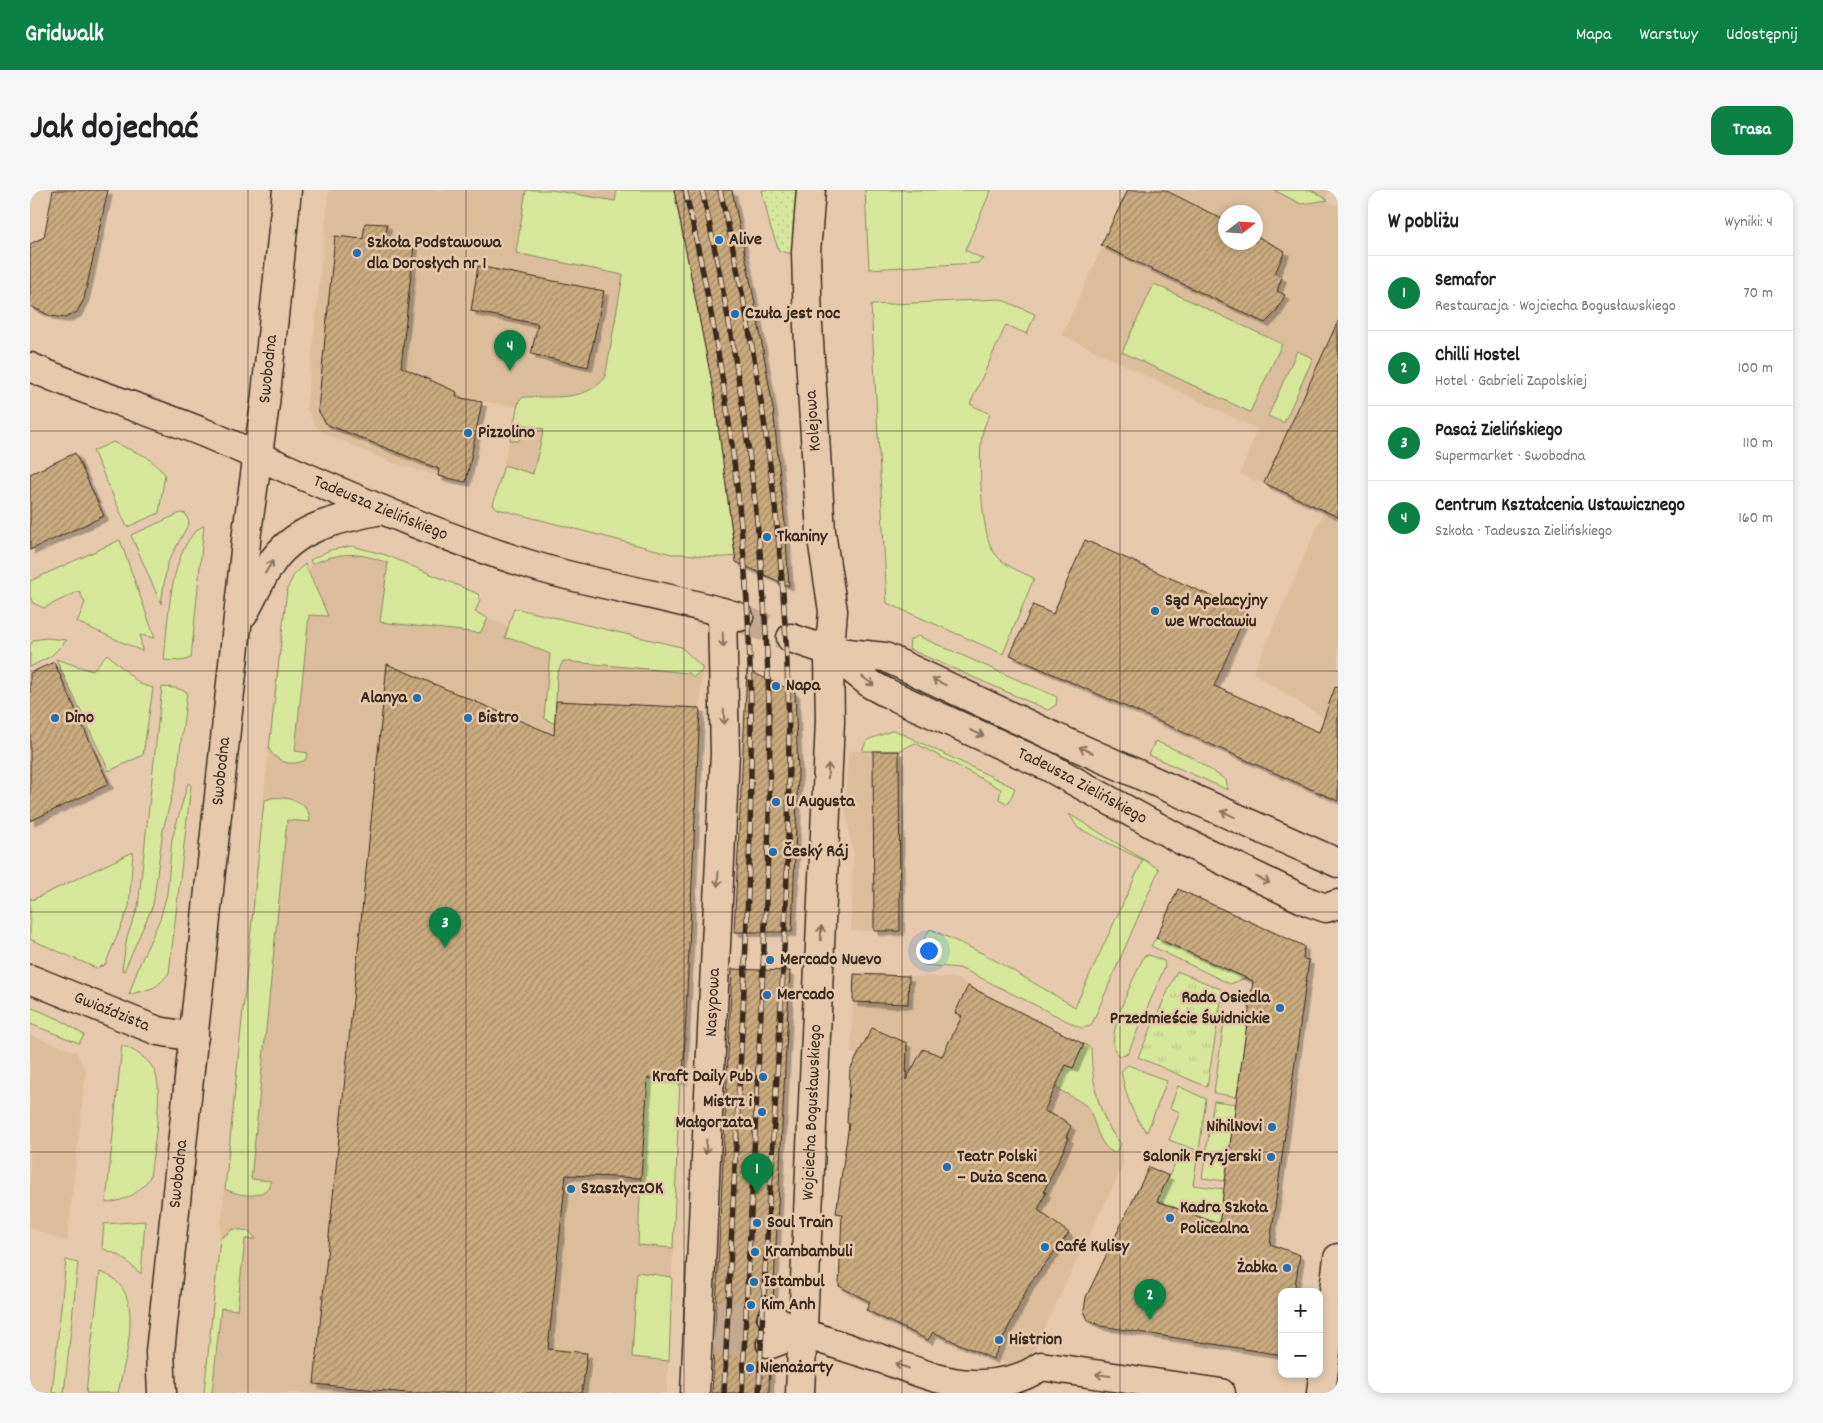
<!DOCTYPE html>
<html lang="pl">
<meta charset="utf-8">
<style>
body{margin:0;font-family:Dekko,sans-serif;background:#f6f6f6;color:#202124}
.controls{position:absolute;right:15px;bottom:15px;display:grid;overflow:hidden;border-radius:10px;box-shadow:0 2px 8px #0003}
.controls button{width:45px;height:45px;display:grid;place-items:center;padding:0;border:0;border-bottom:1px solid #e0e0e0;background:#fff;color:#202124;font:25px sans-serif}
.compass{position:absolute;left:1188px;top:15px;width:45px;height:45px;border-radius:50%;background:#fff;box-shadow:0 2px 8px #0003;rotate:73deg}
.you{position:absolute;left:898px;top:760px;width:18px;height:18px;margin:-12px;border:4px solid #fff;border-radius:50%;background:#1a73e8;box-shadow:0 0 0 8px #1a73e833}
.badge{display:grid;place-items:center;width:32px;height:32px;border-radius:50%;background:#0b8043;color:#fff;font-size:16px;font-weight:700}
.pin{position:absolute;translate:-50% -41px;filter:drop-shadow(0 1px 2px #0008)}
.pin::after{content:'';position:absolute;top:26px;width:18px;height:15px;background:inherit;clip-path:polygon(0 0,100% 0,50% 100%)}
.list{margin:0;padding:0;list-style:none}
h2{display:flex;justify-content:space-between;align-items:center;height:65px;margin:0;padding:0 20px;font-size:21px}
h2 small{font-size:16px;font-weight:400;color:#757577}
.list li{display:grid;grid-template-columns:32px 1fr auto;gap:15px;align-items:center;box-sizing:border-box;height:75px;padding:0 20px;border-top:1px solid #e0e0e0}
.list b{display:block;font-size:19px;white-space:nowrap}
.list p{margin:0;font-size:16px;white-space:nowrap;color:#757577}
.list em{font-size:16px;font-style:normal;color:#757577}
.map{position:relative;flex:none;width:1308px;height:1203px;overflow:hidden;border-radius:15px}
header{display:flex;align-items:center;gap:30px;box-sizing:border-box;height:70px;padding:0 25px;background:#0b8043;color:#fff}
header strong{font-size:24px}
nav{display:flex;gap:28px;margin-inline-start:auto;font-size:18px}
.intro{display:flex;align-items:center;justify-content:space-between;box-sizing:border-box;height:120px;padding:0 30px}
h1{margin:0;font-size:35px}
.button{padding:12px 22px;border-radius:15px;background:#0b8043;color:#fff;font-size:18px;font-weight:700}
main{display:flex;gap:30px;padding:0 30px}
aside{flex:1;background:#fff;border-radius:15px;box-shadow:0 2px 8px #0003}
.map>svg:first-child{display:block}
.built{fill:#dbbd9c;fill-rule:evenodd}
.grass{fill:#d6e79b;stroke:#88885c}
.park{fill:url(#park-tufts);stroke:#88885c}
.garden{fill:url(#garden-dots);stroke:#88885c}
.building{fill:url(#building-hatch);stroke:#3b2a1e;filter:url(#shadow)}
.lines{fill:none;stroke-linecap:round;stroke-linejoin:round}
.minor-tunnel{stroke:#c4a990;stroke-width:28;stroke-dasharray:28 14;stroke-linecap:butt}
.minor-casing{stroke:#3b2a1e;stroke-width:31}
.minor{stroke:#e6c9ad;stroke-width:28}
.tram{stroke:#3b2a1e;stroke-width:1}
.rail-casing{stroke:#3b2a1e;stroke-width:5.5}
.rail{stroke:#e6c9ad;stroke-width:4;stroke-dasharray:11;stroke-linecap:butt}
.oneway{stroke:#88725e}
.grid{fill:none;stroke:#3b2a1e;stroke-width:1;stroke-opacity:0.55}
.poi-dot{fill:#1f6fb2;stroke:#e6c9ad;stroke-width:2}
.labels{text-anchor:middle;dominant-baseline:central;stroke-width:5;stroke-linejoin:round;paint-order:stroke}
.poi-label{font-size:18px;font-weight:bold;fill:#3b2a1e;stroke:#e6c9ad;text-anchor:start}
.street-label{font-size:18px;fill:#3b2a1e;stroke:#e6c9ad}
</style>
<header>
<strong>Gridwalk</strong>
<nav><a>Mapa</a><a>Warstwy</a><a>Udostępnij</a></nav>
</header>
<div class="intro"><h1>Jak dojechać</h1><a class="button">Trasa</a></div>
<main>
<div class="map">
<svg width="1308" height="1203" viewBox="0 0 1308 1203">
<defs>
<pattern id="park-tufts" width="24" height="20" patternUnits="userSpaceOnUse" patternTransform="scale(1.25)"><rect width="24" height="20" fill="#d6e79b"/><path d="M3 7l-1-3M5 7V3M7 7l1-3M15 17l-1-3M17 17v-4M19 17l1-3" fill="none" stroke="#b9c685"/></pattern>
<pattern id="garden-dots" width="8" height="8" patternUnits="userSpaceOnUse" patternTransform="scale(1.25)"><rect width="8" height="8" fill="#d6e79b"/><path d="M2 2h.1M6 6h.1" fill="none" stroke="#b9c685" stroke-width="1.8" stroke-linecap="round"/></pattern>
<pattern id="building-hatch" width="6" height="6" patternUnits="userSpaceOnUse" patternTransform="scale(1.25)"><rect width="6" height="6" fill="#caab7f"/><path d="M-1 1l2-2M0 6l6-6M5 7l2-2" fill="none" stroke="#a58b67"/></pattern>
<filter id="shadow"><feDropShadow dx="4.5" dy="4.5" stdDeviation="0" flood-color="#0004"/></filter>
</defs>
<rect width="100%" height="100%" fill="#e6c9ad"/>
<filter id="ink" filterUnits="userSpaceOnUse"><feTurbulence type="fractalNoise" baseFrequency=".02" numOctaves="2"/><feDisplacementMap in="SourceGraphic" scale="10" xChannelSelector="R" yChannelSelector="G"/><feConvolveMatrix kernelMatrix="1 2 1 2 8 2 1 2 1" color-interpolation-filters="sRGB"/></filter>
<g filter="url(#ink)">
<path class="built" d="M299 0H644L705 363 467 303 487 217 426 207 408 286 363 273 289 241 276 219Z
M1098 0H1300L1295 9 1308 16V534L1294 528 1223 483 1294 321 1210 284 1227 239 1032 145ZM1196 22H1226V52H1196Z
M334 364 359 373 356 384 537 462 660 483 663 487 672 481 655 863 653 890H650L637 1203H174L250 446 261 409 282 374 301 366Z
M818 561H869L870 741H821L823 663 815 618Z
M824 784 925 788 1061 858 1063 894 1076 930 1091 954 1093 970 1092 978 1000 1167 984 1177 903 1142 898 1150 836 1120 840 1112 809 1097 812 1024 806 1023 819 934 817 933 820 880 827 864H821Z
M0 845 46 862 56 880 37 1052 0 1038Z"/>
<path class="grass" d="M496 0H522L585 11 587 0H644L684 203 705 366C683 370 664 363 642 364L468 319 463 315 474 275 503 284 514 239 493 234 489 251 480 250 489 210 494 207C522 206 555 212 575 188L593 85 486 63Z
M835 0H961L935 60 953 69 947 73 839 79Z
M1244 0H1281L1298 10 1271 14Z
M1124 94 1252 154 1220 222 1092 162Z
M970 109 1005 124 997 144 976 135 940 214 960 224C957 230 953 238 952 245 948 266 951 344 963 361 972 375 989 381 1004 388L973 464 857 413 841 115Z
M1267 161 1283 168 1254 233 1238 226Z
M83 252 117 267 135 284 129 323 97 337 63 261Z
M151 323 156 324 159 333 137 374 131 414 101 345Z
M174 335 161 468 152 471 134 470C138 435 139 354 174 335Z
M90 350 125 448 110 445 112 461 47 432 55 413 49 401 14 418 3 413 0 407V391Z
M322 356 356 365 448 404 450 410 445 422 458 428 450 443 350 432 358 373C328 362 312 361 282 374L280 370 300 360Z
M275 374 298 426 279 425 265 561 278 563 275 570C261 577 247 572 239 559L257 399 265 383Z
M484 418 651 457 672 477V481L663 487 659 483 533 471 527 484 525 534 514 528 520 464 487 450 475 448Z
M888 446 1027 507 1026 515 1018 520 879 459 880 450Z
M16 448 37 450 21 466 0 477V455L4 450Z
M77 464 110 494 123 498 113 565 79 581 26 469 62 481Z
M132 497 146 498 157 502 147 586 133 640 123 715 94 781 92 780 97 747 108 717Z
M864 540 985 598 978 614 969 609 971 599 885 553 869 561H832L837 550Z
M1125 551 1158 565 1196 590 1198 600 1119 565Z
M158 593 161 595 139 783C123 803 120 797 99 805L108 778 130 729 137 704 142 649Z
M241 608C257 606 280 611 280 632L257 630 221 989 241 991C235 1011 210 1006 195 999L234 611Z
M1039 624 1129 679 1061 836 1051 838 941 783 929 778 893 775 895 747 900 739 956 765 1045 817 1113 670 1048 638Z
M103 662 99 717 75 775 66 778 0 749V707L2 710Z
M1126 748 1209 785H1223L1200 794 1121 756Z
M1119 765 1134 771 1135 776 1098 863 1089 866C1070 851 1106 785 1114 766Z
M0 817 29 829 54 845 49 853 0 834Z
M1195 824 1218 827 1207 907 1184 903Z
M1054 854 1061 858C1062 890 1068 929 1091 954L1085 963C1068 957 1066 932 1059 919 1056 913 1032 902 1025 897L1036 875 1043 878Z
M92 855C105 861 119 868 125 882 134 902 123 963 120 987 109 1004 95 1011 76 1013Z
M1098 875 1137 891 1117 942C1101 925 1096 903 1091 881Z
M615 888 650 889 643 1058 608 1055Z
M1148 896 1176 909 1169 961 1139 950 1150 922 1140 918Z
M1184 911 1206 914 1195 991 1172 988Z
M1150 963 1167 969 1163 995 1194 999 1189 1034 1127 1011Z
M115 1031 111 1084 92 1067 72 1058 74 1034Z
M203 1039 219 1041 226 1049H215L207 1120 191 1118 182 1203H174L190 1049Z
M36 1070 48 1073 34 1203H22Z
M70 1082C119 1097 95 1167 88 1203H56Z
M607 1082 642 1087 639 1171 602 1167Z"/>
<path class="park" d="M1147 781 1193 800 1177 897 1108 867Z"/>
<path class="garden" d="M732 0H766L763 64 749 61 740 36Z"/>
<path class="building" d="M23 0H78L54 109 47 122 35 128 21 126 0 116V54L14 47Z
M644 0H702L725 114 743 218 755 335 759 396 706 372 684 203Z
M1098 0H1135L1196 31V52H1226V46L1255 61 1245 83 1252 87 1247 101 1255 105 1246 122 1235 133 1071 55Z
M335 33 357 34 355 52 384 55 371 177 427 202 426 207 452 212 436 292 408 286 409 279 296 234 288 220 305 46 333 49Z
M448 76 574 101 558 177 501 164 508 134 441 121Z
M1308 131V327L1234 293Z
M45 263 74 326 0 360V284Z
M1055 350 1217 422 1184 496 1289 542 1305 497 1308 498V611L980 465 1003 415 1023 424Z
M24 472 79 594 0 631V483Z
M357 474 524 545 526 511 670 518 653 890 618 888 611 988 536 985 518 1159 557 1163 552 1203H377L284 1194Z
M717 480 765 502 768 583 762 742H704Z
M843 561H869L870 741H844Z
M1148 699 1274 756 1273 769 1279 770 1240 1054 1270 1065 1264 1102H1252V1165L1071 1136 1058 1130 1054 1121 1056 1107 1119 977 1139 986 1127 1011 1189 1034 1223 791 1126 748Z
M702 779 760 781 743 1113 733 1115 728 1121 726 1128 729 1136 734 1141 726 1151V1159L731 1166 740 1169 739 1203H682Z
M824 784 879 786 878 814 823 812Z
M938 796 1054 854 1043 878 1036 875 1014 921 1032 929 1041 936 1036 947 1039 948 1014 1001 1016 1002 1008 1020 1039 1043 1000 1093 963 1169 903 1142 898 1150 836 1120 840 1112 809 1096 812 1024 806 1023 819 934 817 933 820 880 842 838 877 853 876 890 893 859 912 866 932 826 925 823Z"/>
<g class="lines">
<path class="minor-tunnel" d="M710 428 761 448
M686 1125 742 1128
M684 1151 741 1154"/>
<defs>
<g id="minor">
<path id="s1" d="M0 177C58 203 119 220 177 244 287 291 395 343 511 378 576 397 644 407 709 427"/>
<path d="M214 423C223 407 230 390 240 375 265 336 309 329 351 320"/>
<path d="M761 448 799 461 855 467 1027 548 1308 673"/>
<path id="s2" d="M799 461 842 495 855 502 1017 576 1153 651 1279 712 1296 718 1308 714"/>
<path id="s3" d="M0 789 128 841 164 847"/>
<path d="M742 1128C775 1146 813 1156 849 1168 879 1178 910 1193 942 1194 964 1195 993 1190 1011 1176L1191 1203"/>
<path d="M741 1154 773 1142"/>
<path id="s4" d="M132 1203 130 1162 217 342 235 214 257 0"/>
<path id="s5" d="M665 1203 695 563 692 422"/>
<path id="s6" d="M770 1203 800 531 799 469 803 421 791 342 778 136 776 62 781 0"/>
<path d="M1291 1203 1308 1068"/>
</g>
</defs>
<use href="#minor" class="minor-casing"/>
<use href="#minor" class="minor"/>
<path class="tram" d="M1306 1203 1308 1189"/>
<defs>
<path id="rail" d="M655 0C688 140 710 283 718 426 725 558 719 689 713 821 706 948 700 1076 694 1203
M672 0C708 160 732 322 738 487 743 598 736 710 731 821 725 948 718 1076 712 1203
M690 0C728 163 753 331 758 499 764 734 738 969 729 1203"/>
</defs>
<use href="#rail" class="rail-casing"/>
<use href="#rail" class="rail"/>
</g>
<defs><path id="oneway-shaft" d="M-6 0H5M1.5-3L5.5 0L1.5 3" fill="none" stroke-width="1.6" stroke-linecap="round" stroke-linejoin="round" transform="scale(1.25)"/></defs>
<g class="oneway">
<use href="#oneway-shaft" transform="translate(239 377) rotate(-58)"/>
<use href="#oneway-shaft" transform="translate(693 450) rotate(88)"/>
<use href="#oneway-shaft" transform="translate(838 491) rotate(37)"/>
<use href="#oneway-shaft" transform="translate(909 492) rotate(-155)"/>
<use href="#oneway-shaft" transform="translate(694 527) rotate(89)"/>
<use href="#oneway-shaft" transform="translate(947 543) rotate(24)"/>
<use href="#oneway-shaft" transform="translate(1056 560) rotate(-156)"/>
<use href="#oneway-shaft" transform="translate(798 581) rotate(-88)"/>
<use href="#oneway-shaft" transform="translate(1198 624) rotate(-156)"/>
<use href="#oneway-shaft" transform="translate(688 689) rotate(93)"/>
<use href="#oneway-shaft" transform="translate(1233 690) rotate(26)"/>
<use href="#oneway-shaft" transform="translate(791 743) rotate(-88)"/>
<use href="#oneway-shaft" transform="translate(676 957) rotate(92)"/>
<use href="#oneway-shaft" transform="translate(872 1176) rotate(-161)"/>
<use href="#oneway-shaft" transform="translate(1073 1185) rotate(-172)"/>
</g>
</g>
<path class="grid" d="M218 0V1203M436 0V1203M654 0V1203M872 0V1203M1090 0V1203M0 241H1308M0 481H1308M0 722H1308M0 962H1308"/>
<g class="poi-dot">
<circle cx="689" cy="50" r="5"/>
<circle cx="327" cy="63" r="5"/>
<circle cx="705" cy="124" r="5"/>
<circle cx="438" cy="243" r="5"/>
<circle cx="737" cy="347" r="5"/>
<circle cx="1125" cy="421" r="5"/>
<circle cx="746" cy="496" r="5"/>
<circle cx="387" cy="508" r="5"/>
<circle cx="25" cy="528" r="5"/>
<circle cx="438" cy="528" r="5"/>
<circle cx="746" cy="612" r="5"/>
<circle cx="743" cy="662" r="5"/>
<circle cx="740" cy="770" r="5"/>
<circle cx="737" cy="805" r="5"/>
<circle cx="1250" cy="818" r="5"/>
<circle cx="733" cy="887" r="5"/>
<circle cx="732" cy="922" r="5"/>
<circle cx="1242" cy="937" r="5"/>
<circle cx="1241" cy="967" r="5"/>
<circle cx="917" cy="977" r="5"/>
<circle cx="541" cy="999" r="5"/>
<circle cx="1140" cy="1028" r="5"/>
<circle cx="727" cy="1033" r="5"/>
<circle cx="1015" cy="1057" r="5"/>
<circle cx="725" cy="1062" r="5"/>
<circle cx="1257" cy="1078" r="5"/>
<circle cx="724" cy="1092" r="5"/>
<circle cx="721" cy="1115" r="5"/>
<circle cx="969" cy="1150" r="5"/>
<circle cx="720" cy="1178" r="5"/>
</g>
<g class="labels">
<g class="poi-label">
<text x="699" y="50">Alive</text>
<text x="337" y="53">Szkoła Podstawowa<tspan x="337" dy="21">dla Dorosłych nr 1</tspan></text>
<text x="715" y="124">Czuła jest noc</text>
<text x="448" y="243">Pizzolino</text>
<text x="747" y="347">Tkaniny</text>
<text x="1135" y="411">Sąd Apelacyjny<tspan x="1135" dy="21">we Wrocławiu</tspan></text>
<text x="756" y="496">Napa</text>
<text x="377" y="508" text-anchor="end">Alanya</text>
<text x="35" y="528">Dino</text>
<text x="448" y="528">Bistro</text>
<text x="756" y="612">U Augusta</text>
<text x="753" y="662">Český Ráj</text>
<text x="750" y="770">Mercado Nuevo</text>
<text x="747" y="805">Mercado</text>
<text x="1240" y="808" text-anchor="end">Rada Osiedla<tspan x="1240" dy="21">Przedmieście Świdnickie</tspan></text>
<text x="723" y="887" text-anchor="end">Kraft Daily Pub</text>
<text x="722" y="912" text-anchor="end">Mistrz i<tspan x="722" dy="21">Małgorzata</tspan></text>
<text x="1232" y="937" text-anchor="end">NihilNovi</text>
<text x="927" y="967">Teatr Polski<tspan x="927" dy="21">– Duża Scena</tspan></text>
<text x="1231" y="967" text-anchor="end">Salonik Fryzjerski</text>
<text x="551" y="999">SzaszłyczOK</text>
<text x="1150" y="1018">Kadra Szkoła<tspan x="1150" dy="21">Policealna</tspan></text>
<text x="737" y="1033">Soul Train</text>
<text x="1025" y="1057">Café Kulisy</text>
<text x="735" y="1062">Krambambuli</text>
<text x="1247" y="1078" text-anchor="end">Żabka</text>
<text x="734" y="1092">Istambul</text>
<text x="731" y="1115">Kim Anh</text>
<text x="979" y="1150">Histrion</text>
<text x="730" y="1178">Nienażarty</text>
</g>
<g class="street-label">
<text stroke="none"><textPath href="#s4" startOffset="1030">Swobodna</textPath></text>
<text transform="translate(784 231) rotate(-94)">Kolejowa</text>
<text stroke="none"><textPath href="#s1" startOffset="378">Tadeusza Zielińskiego</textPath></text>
<text stroke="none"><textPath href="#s4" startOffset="625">Swobodna</textPath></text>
<text stroke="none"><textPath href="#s2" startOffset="288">Tadeusza Zielińskiego</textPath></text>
<text stroke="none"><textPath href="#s5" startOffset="391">Nasypowa</textPath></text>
<text stroke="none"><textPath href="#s3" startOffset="88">Gwiaździsta</textPath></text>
<text stroke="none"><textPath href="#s6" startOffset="281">Wojciecha Bogusławskiego</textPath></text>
<text stroke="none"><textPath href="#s4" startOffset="220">Swobodna</textPath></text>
</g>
</g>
</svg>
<div class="controls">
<button>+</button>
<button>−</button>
</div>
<svg class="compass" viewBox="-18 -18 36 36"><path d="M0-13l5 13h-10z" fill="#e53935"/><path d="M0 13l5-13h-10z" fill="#757577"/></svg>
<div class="you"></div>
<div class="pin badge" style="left:727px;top:1004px">1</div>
<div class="pin badge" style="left:1120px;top:1130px">2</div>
<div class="pin badge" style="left:415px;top:758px">3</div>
<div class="pin badge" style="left:480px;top:181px">4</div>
</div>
<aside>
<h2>W pobliżu<small>Wyniki: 4</small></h2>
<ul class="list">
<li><span class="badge">1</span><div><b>Semafor</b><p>Restauracja · Wojciecha Bogusławskiego</p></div><em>70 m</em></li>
<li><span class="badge">2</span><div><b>Chilli Hostel</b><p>Hotel · Gabrieli Zapolskiej</p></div><em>100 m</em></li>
<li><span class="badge">3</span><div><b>Pasaż Zielińskiego</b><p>Supermarket · Swobodna</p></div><em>110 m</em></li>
<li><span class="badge">4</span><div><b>Centrum Kształcenia Ustawicznego</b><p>Szkoła · Tadeusza Zielińskiego</p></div><em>160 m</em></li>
</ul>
</aside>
</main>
